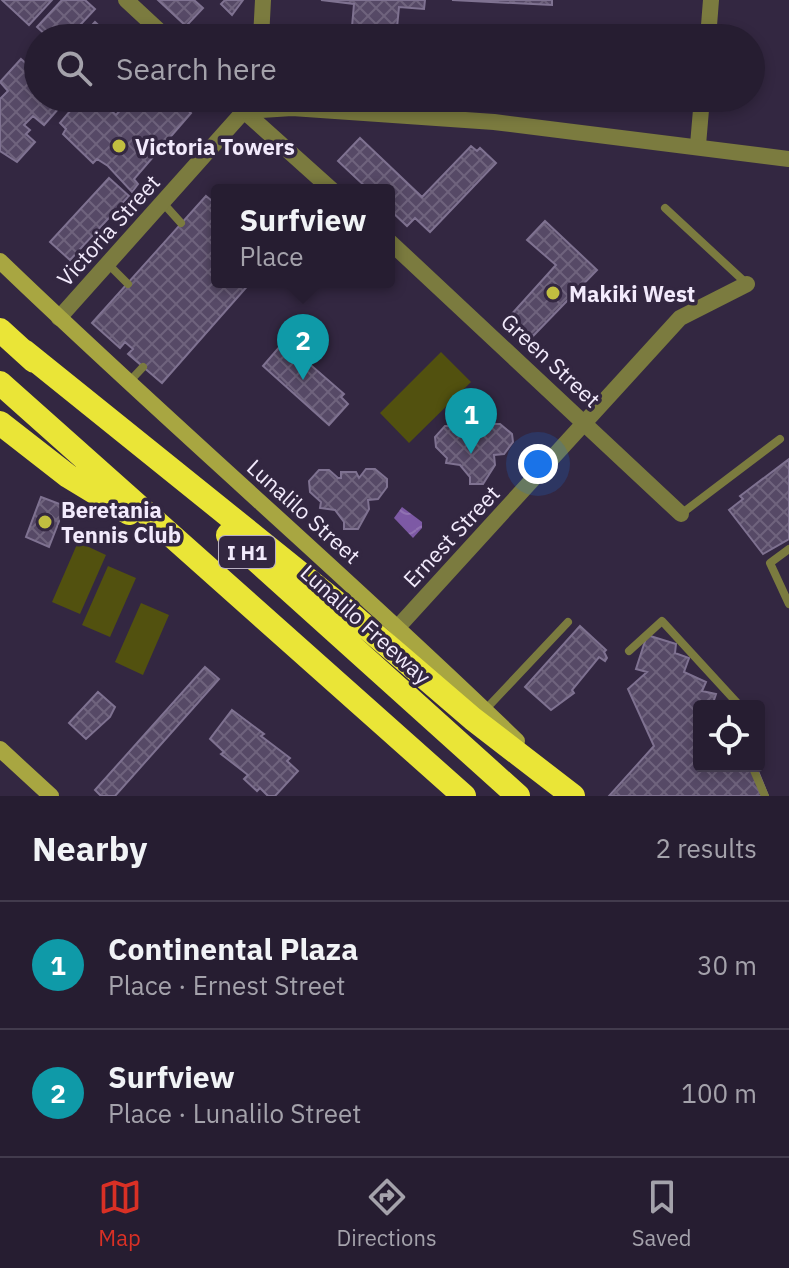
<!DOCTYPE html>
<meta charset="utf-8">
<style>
body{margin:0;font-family:"IBM Plex Sans",sans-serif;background:#2e2639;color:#f1f3f6}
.controls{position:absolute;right:24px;bottom:24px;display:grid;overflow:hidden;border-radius:8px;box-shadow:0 4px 12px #0003}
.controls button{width:72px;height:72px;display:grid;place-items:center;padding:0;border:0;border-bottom:2px solid #423b4d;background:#261d31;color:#f1f3f6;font:40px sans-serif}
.you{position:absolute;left:538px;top:464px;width:28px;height:28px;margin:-20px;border:6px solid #fff;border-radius:50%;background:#1a73e8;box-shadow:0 0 0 12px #1a73e833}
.badge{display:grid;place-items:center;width:52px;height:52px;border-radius:50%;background:#d93025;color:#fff;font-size:26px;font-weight:700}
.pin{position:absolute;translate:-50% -66px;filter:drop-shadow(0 2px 4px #0008)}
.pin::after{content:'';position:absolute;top:42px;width:28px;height:24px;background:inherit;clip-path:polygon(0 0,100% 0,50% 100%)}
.popup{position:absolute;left:211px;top:184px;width:184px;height:104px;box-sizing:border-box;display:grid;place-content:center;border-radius:8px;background:#261d31;filter:drop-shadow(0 2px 6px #0005);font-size:26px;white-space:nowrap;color:#a4a2ab}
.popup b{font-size:30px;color:#f1f3f6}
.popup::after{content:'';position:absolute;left:50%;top:100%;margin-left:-16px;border:16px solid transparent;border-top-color:#261d31}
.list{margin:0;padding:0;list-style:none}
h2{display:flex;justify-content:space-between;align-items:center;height:104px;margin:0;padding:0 32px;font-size:34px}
h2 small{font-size:26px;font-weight:400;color:#a4a2ab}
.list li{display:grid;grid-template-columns:52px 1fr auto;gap:24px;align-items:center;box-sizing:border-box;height:128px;padding:0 32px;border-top:2px solid #423b4d}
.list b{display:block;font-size:30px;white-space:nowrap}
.list p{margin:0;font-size:26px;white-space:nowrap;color:#a4a2ab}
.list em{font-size:26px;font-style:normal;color:#a4a2ab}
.icon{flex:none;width:44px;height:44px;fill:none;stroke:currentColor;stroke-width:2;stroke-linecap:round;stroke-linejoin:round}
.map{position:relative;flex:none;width:789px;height:796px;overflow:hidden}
.search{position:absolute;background:#261d31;box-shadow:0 4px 12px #0003;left:24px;right:24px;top:24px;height:88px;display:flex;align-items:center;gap:20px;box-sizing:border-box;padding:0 28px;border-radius:44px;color:#a4a2ab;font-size:30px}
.sheet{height:360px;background:#261d31}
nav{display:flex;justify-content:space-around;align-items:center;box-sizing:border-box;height:112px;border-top:2px solid #423b4d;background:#261d31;font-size:22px;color:#a4a2ab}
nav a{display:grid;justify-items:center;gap:4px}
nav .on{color:#d93025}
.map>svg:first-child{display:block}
.garden{fill:#52510f}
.water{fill:url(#water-waves)}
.building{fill:url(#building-cross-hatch);stroke:#7f7291;stroke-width:2}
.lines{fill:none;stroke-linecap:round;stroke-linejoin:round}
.service{stroke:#7b7b3f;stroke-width:8}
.minor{stroke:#7b7b3f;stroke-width:16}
.tertiary{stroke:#7b7b3f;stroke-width:16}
.secondary{stroke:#a8a641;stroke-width:16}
.motorway{stroke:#eae537;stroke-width:24}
.poi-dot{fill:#c1be40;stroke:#332741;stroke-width:3}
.labels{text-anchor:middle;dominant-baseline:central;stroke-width:7;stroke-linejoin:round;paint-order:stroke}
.shield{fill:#332741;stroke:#b9b0c4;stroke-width:2}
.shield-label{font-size:20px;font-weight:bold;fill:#f2eafc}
.poi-label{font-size:22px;font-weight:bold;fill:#f2eafc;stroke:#332741;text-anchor:start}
.street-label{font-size:22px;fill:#f2eafc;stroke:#332741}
</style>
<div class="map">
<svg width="789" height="796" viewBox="0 0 789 796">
<defs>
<pattern id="water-waves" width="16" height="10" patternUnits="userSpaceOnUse" patternTransform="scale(2)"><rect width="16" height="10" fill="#7d59a5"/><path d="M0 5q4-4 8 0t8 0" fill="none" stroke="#9071b2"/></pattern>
<pattern id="building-cross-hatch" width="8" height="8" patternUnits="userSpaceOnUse" patternTransform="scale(2)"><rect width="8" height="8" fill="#564966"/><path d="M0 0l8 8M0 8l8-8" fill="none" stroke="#6f637d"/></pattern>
</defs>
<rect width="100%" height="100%" fill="#332741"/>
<path class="garden" d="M441 352 471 382 409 443 380 413Z
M78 542 106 555 80 614 52 602Z
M108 566 136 578 110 637 82 625Z
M141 603 169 615 143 675 115 662Z"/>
<path class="water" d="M402 507 422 522V528L413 538 394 518Z"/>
<path class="building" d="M2 0H52L29 25Z
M62 0H85L95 9 68 38H49L37 27Z
M158 0H194L203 8 186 26Z
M225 0H243L232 15 221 4Z
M321 0H425L424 9 399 7 396 38H351L354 4Z
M452 0H552V5Z
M95 22 112 38H80Z
M21 59 29 66 33 61 38 65V98L66 100 44 125 33 116 24 125 30 130 26 134 35 142 17 162 0 151V99L8 91 0 82Z
M81 98H97L116 115 131 98H184L179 103 191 113 134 179 138 184 132 192 108 166 97 159 93 163 63 134 66 129 60 123Z
M360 138 422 197 471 146 477 151 480 148 496 163 430 232 415 218 407 226 389 209V190H369L338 161Z
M109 178 129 196 70 260 50 242Z
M206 196 217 205V282H251L162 383 128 354 133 349 125 342 120 348 92 323Z
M545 221 597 270 533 336 510 316 556 265 527 240Z
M294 339 304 347 298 354 344 394 341 397 348 404 329 425 263 366 282 344 286 348Z
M492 424H500L512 434 513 442 504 454 494 455 495 465 483 484H470V477L460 465 446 463 447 458 436 447 435 437 445 426H455L463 433H467V427H482L484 433Z
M789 459V539L763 554 729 510 743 499 740 496Z
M366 469H375L387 479V487L378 499 368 500 369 509 358 529H344V522L335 510 320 508 321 502 310 492 309 481 319 470H329L338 478H341V472H356L359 478Z
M41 497 65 506 49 547 26 537Z
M580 626 606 650 604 652 607 658 605 661 599 657 572 690 574 693 551 710 525 687Z
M647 635 676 644 675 653 689 658 684 672 706 682 702 691 716 694 712 706H699V766H756L768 796H609L654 746 628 689 647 672 636 669Z
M205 667 219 679 115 796H101L95 790Z
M98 692 115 707 110 717 86 739 69 723Z
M232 710 264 734 261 736 290 758 287 761 298 771 275 796H268L260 788 257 791 244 779 248 775 221 754 224 752 210 739Z"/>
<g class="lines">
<path class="service" d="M163 203 181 223
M665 208 746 283
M108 264 128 284
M129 382 143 367
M681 514 780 439
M789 549 770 563 789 604
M629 651 662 621 740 706
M485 710 568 622
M752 766 765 796"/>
<path class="minor" d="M261 38 263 0
M708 38 711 0
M244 111 332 190
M698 145 702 98
M389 241 681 514
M59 318 244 111 251 98
M398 627 680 318 747 284"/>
<path class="tertiary" d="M126 0 167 38
M231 98 244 111 292 108 494 122 789 159"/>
<path class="secondary" d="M0 261C169 424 348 577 517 741
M0 749 51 796"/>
<path class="motorway" d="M0 330 34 361
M24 351 352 615 473 719 573 796
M0 383 464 796
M0 423 68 476 129 513
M228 535 518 796"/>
</g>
<g class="poi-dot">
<circle cx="119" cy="146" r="8"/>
<circle cx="553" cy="293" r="8"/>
<circle cx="45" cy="522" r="8"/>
</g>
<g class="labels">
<rect class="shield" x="219" y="536" width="56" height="32" rx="6"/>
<g class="shield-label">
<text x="247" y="552">I H1</text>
</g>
<g class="poi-label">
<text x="135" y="146">Victoria Towers</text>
<text x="569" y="293">Makiki West</text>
<text x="61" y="509">Beretania<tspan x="61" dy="25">Tennis Club</tspan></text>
</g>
<g class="street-label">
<text transform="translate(108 230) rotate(-48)">Victoria Street</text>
<text transform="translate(551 360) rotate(43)">Green Street</text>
<text transform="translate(304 511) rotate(42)">Lunalilo Street</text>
<text transform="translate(451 536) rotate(-47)">Ernest Street</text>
<text transform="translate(366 624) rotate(42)">Lunalilo Freeway</text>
</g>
</g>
</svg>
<div class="controls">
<button><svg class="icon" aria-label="locate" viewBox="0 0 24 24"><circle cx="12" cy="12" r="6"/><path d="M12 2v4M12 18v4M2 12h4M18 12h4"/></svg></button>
</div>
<div class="you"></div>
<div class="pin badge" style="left:471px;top:454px;background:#0f9aa8">1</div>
<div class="pin badge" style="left:303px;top:380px;background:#0f9aa8">2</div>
<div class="popup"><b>Surfview</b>Place</div>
<div class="search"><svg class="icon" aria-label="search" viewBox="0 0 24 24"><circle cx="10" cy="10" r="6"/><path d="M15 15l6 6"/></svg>Search here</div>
</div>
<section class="sheet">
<h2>Nearby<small>2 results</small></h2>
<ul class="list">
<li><span class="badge" style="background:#0f9aa8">1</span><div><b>Continental Plaza</b><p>Place · Ernest Street</p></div><em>30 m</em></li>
<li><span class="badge" style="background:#0f9aa8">2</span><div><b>Surfview</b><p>Place · Lunalilo Street</p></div><em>100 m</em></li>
</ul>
</section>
<nav>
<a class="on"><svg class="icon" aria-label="map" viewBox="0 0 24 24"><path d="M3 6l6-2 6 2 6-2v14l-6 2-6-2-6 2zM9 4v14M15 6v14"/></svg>Map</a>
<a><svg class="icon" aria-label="directions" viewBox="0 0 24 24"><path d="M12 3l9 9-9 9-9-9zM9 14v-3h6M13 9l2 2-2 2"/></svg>Directions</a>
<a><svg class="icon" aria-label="saved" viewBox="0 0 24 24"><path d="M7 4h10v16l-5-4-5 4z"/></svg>Saved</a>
</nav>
